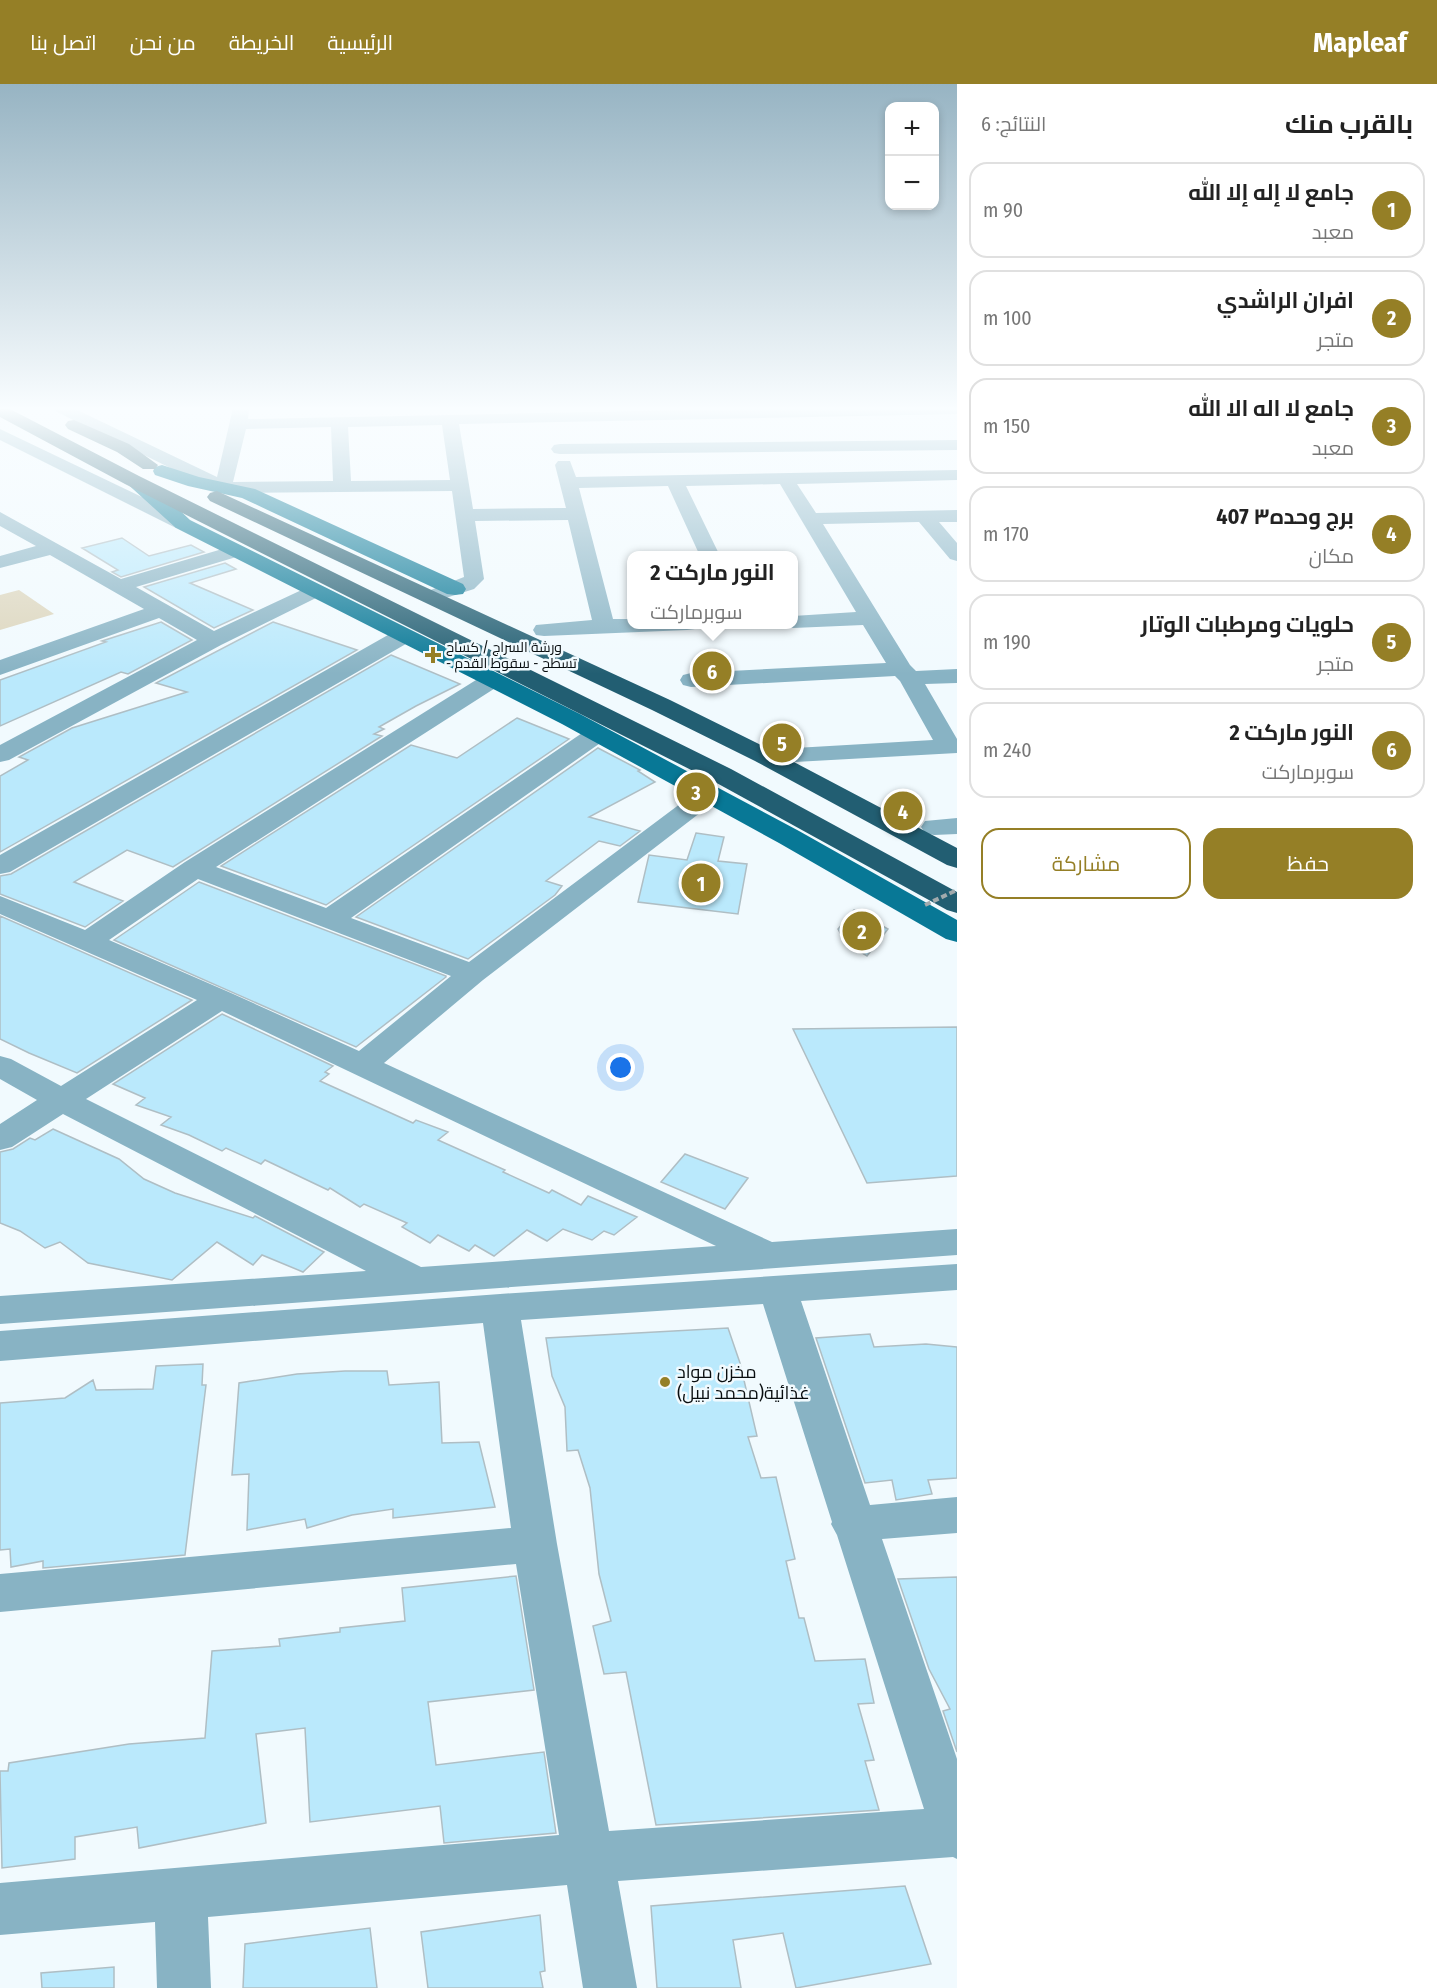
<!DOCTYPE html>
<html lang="ar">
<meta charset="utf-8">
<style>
body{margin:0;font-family:"Fira Sans Condensed",Cairo,sans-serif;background:#f6f6f6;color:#222;direction:rtl}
.controls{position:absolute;right:18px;top:18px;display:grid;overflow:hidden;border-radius:12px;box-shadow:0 3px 9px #0003}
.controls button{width:54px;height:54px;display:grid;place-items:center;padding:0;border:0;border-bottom:2px solid #e0e0e0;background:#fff;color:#222;font:30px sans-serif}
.you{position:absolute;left:621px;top:984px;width:21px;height:21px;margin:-15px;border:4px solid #fff;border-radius:50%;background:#1a73e8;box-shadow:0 0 0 9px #1a73e833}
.badge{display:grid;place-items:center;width:39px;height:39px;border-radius:50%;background:#957f26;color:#fff;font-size:20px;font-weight:700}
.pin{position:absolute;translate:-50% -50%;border:3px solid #fff;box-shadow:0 2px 6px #0006}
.popup{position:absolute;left:627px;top:467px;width:171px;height:78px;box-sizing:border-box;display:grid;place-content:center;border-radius:12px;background:#fff;filter:drop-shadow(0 2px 4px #0005);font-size:20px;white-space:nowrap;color:#767676}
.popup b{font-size:22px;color:#222}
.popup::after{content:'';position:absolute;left:50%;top:100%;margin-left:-12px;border:12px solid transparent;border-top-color:#fff}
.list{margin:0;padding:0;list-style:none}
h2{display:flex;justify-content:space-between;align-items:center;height:78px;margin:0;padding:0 24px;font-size:26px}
h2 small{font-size:20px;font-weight:400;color:#767676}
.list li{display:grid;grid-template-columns:39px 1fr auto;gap:18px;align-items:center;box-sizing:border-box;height:96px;margin:0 12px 12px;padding:0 12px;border:2px solid #e0e0e0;border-radius:18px}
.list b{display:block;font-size:22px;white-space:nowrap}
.list p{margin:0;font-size:20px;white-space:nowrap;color:#767676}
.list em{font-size:20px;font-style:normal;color:#767676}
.actions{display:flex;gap:12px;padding:18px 24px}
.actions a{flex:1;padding:14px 0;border:2px solid #957f26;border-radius:18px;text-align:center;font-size:21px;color:#957f26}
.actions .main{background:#957f26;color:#fff}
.map{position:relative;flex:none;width:957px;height:1904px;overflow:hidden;direction:ltr}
header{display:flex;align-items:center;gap:36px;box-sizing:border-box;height:84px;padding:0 30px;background:#957f26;color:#fff}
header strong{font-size:28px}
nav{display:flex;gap:33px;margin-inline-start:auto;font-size:21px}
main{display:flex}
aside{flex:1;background:#fff}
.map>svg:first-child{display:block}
.green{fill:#dcd5bc}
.building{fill:#bae9fc;stroke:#afbec4;stroke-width:1.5}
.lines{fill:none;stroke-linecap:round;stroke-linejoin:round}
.minor{fill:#88b3c4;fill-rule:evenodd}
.major{fill:#087896;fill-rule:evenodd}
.highway{fill:#225e72;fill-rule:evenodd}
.path-bridge{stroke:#a2aaad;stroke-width:4;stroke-dasharray:6 3;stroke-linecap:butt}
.poi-dot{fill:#957f26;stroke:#f1fafe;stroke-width:2}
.labels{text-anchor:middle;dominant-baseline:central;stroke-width:5;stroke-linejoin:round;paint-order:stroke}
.far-poi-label{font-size:14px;fill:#080d0f;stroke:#f1fafe;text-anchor:start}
.near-poi-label{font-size:18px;fill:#080d0f;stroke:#f1fafe;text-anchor:start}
</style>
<header>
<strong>Mapleaf</strong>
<nav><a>الرئيسية</a><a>الخريطة</a><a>من نحن</a><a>اتصل بنا</a></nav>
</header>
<main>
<aside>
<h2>بالقرب منك<small>النتائج: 6</small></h2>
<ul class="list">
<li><span class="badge">1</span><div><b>جامع لا إله إلا الله</b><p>معبد</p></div><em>90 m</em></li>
<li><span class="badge">2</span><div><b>افران الراشدي</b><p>متجر</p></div><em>100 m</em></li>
<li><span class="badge">3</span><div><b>جامع لا اله الا الله</b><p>معبد</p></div><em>150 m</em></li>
<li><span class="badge">4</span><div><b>برج وحده٣ 407</b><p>مكان</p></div><em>170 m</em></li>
<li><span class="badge">5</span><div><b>حلويات ومرطبات الوتار</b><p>متجر</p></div><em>190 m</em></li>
<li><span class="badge">6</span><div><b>النور ماركت 2</b><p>سوبرماركت</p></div><em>240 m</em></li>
</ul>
<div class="actions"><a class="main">حفظ</a><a>مشاركة</a></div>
</aside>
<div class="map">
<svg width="957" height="1904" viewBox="0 0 957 1904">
<rect width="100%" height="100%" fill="#f1fafe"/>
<path class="green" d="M19 506 54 530 0 546V511Z"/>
<path class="building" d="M122 454 149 472 191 461 204 468 121 493 112 488 118 486 82 464Z
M225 479 236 485 190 499 253 526 214 544 144 503Z
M161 538 192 556 128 590 121 588 0 642V596L106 558 102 557Z
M273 538 357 566 0 768V692L28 676 19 673 72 644 187 608 156 599Z
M391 571 460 600 416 622 379 643 384 645 374 650 382 652 173 783 127 766 74 798 123 817 85 843 0 810V792L11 790Z
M517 634 569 655 326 821 221 782 411 661 457 674Z
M598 664 640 686 638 687 655 698 589 733 640 747 620 762 599 757 546 797 562 802 555 811 468 875 356 833Z
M696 749 724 753 718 777 747 780 738 830 638 818 649 771 687 776Z
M199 798 446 892V893L356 963 114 856Z
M854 826 888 845 867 872 846 859 838 845Z
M0 832 192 916 77 989 29 969 0 955Z
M222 930 333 982 325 988 329 990 320 997 413 1039 416 1036 448 1048 438 1056 505 1086 503 1088 549 1109 552 1106 581 1121 588 1112 637 1133 614 1151 604 1147 592 1156 563 1145 547 1157 527 1146 494 1172 475 1161 469 1167 438 1151 430 1159 402 1143 407 1139 364 1120 360 1123 330 1104 328 1106 265 1076 261 1080 226 1064 222 1067 189 1051 161 1041 171 1033 136 1021 145 1014 113 1000Z
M957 943V1092L867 1099 793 945Z
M53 1045 119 1075 144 1095 175 1109 253 1134 255 1132 324 1168 303 1188 262 1171 253 1181 217 1158 172 1196 88 1179 60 1158 45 1164 20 1147 0 1139V1068L13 1065 30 1054 35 1056Z
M685 1070 748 1094 725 1125 661 1098Z
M728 1244 740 1279 757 1352 748 1353 761 1394 776 1393 795 1475 786 1477 799 1534H804L815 1577 865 1575 874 1619 858 1620 874 1676 865 1677 879 1726 656 1741 626 1588 604 1590 593 1542 611 1537 599 1490 590 1404 578 1366 567 1367 565 1323 552 1292 546 1254Z
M870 1250 874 1263 926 1260 957 1263V1394L928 1396 932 1410 896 1416 892 1396 865 1399 816 1254Z
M203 1280 202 1301H206L185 1471 43 1484V1477L11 1483 10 1465 0 1466V1319L65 1314 93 1296 96 1306 153 1305 156 1282Z
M345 1287H387L389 1301 439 1298 442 1359 479 1358 495 1423 393 1434V1425L352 1431 307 1444 305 1435 247 1446 249 1390 232 1391 239 1299 297 1290Z
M516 1492 534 1606 428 1618 436 1681 544 1668 556 1749 444 1759 440 1722 310 1738 305 1644 256 1650 266 1739 139 1764 137 1743 75 1753V1775L2 1784 0 1687H8L9 1679 129 1660 205 1654 212 1567 280 1562 279 1555 340 1548V1544L405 1537 402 1504Z
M957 1493V1668L943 1627 950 1625 929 1585 898 1495Z
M905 1802 931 1880 796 1904 783 1849 733 1856 741 1904H657L651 1822Z
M540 1831 545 1887 540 1888 543 1904H428L421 1848Z
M370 1844 377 1904H243L245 1860Z
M114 1883V1904H42L41 1889Z"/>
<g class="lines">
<path class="minor" d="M53 324H73L217 393 233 324H249L248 335 787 324H957V330L459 340 473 425 566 424 555 381 558 377H570L576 393 957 386V396L797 400 816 429 957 426V438H939L957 459V477L950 475 919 438 823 440 910 581 916 587 957 585V599L925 600 957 655V669L795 678 786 676 783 671 786 666 795 664 933 656 900 597 895 592 691 603 683 601 680 596 683 591 691 589 886 579 863 541 793 544 784 540H793V532L856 528 780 400 686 402 720 472H700L668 402 579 404 613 535H631V540H697L695 545 687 546 544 552 536 551 533 546 536 541 592 536 568 436 475 437 484 495 474 505 430 519 423 517 420 513 423 509 464 493 452 407 227 409 217 407 55 327ZM442 341 450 396 351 397 348 343ZM331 343 333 397 233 398 246 345Z
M0 345 190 436 192 440 190 444H176L0 356Z
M957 356V366L560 370 554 369 551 365 554 361 560 360Z
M0 428 121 495 229 463H243L246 467 243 471 136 503 214 547 308 503 315 501 322 503 325 507 322 511 221 561 9 676 0 678V661L197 556 159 534 0 591V576L144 525 50 471 0 484V472L36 462 0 442Z
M403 545 411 547 414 552 411 557 10 788 0 790V771L395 547Z
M492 589 500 591 503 596 500 601 216 783 326 824 588 645 597 643 606 645 609 650 606 655 351 834 469 878 700 705 709 702 718 705 722 710 718 715 483 896 384 979 772 1158 957 1145V1171L0 1240V1212L366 1187 63 1030 12 1063 0 1066V1040L37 1016 0 995V972L11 975 61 1002 197 916 0 830V812L85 846 185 778 484 591ZM198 795 451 892 359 967 231 909 109 856ZM222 927 716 1162 421 1183 86 1015Z
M957 734V750L934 751 925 749 921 743 925 737Z
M957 1180V1206L801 1217 870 1421 957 1413V1449L882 1455 957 1675V1775L953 1773 618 1797 637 1904H583L567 1801 208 1833 211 1904H157L155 1838 0 1851V1799L559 1751 516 1480 0 1528V1490L511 1444 483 1239 0 1277V1247L500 1210ZM763 1220 832 1438 831 1440 837 1451 924 1725 609 1747 557 1460 521 1236Z"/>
<path class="major" d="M162 381 199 393 255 405 463 500 466 505 463 510 455 511 447 510 242 414 188 402 155 391 153 387 155 383Z
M132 390 153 401 190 436 580 630 799 747 957 836V858L946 855 779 759 562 640 176 444 123 396 125 392Z"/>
<path class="highway" d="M0 324H8L139 392 731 685 957 808V829L947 826 713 697 125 400 0 333Z
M74 336 129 360 158 381 155 385H143L117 368 68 345 65 341 68 337Z
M217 407 670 616 773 667 957 764V784L947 781 755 677 652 626 210 417 207 413 210 409Z"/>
<path class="path-bridge" d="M925 821 957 806"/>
</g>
<linearGradient id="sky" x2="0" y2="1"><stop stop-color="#97b4c3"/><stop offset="0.55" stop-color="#f9fdff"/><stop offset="1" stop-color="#f9fdff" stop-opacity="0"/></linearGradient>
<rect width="957" height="590" fill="url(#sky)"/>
<g class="poi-dot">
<path d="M430 562h6v6h6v6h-6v6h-6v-6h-6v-6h6z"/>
<circle cx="665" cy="1298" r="6"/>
</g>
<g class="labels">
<g class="far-poi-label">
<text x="446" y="563">ورشة السراج / كساح<tspan x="446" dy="16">- تسطح - سقوط القدم</tspan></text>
</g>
<g class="near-poi-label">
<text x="677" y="1288">مخزن مواد<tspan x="677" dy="21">غذائية(محمد نبيل)</tspan></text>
</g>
</g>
</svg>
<div class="controls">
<button>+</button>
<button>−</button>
</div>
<div class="you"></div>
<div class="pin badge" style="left:701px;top:799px">1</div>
<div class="pin badge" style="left:862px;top:847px">2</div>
<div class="pin badge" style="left:696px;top:708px">3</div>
<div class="pin badge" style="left:903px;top:727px">4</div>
<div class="pin badge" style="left:782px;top:659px">5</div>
<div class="pin badge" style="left:712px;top:587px">6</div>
<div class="popup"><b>النور ماركت 2</b>سوبرماركت</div>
</div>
</main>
